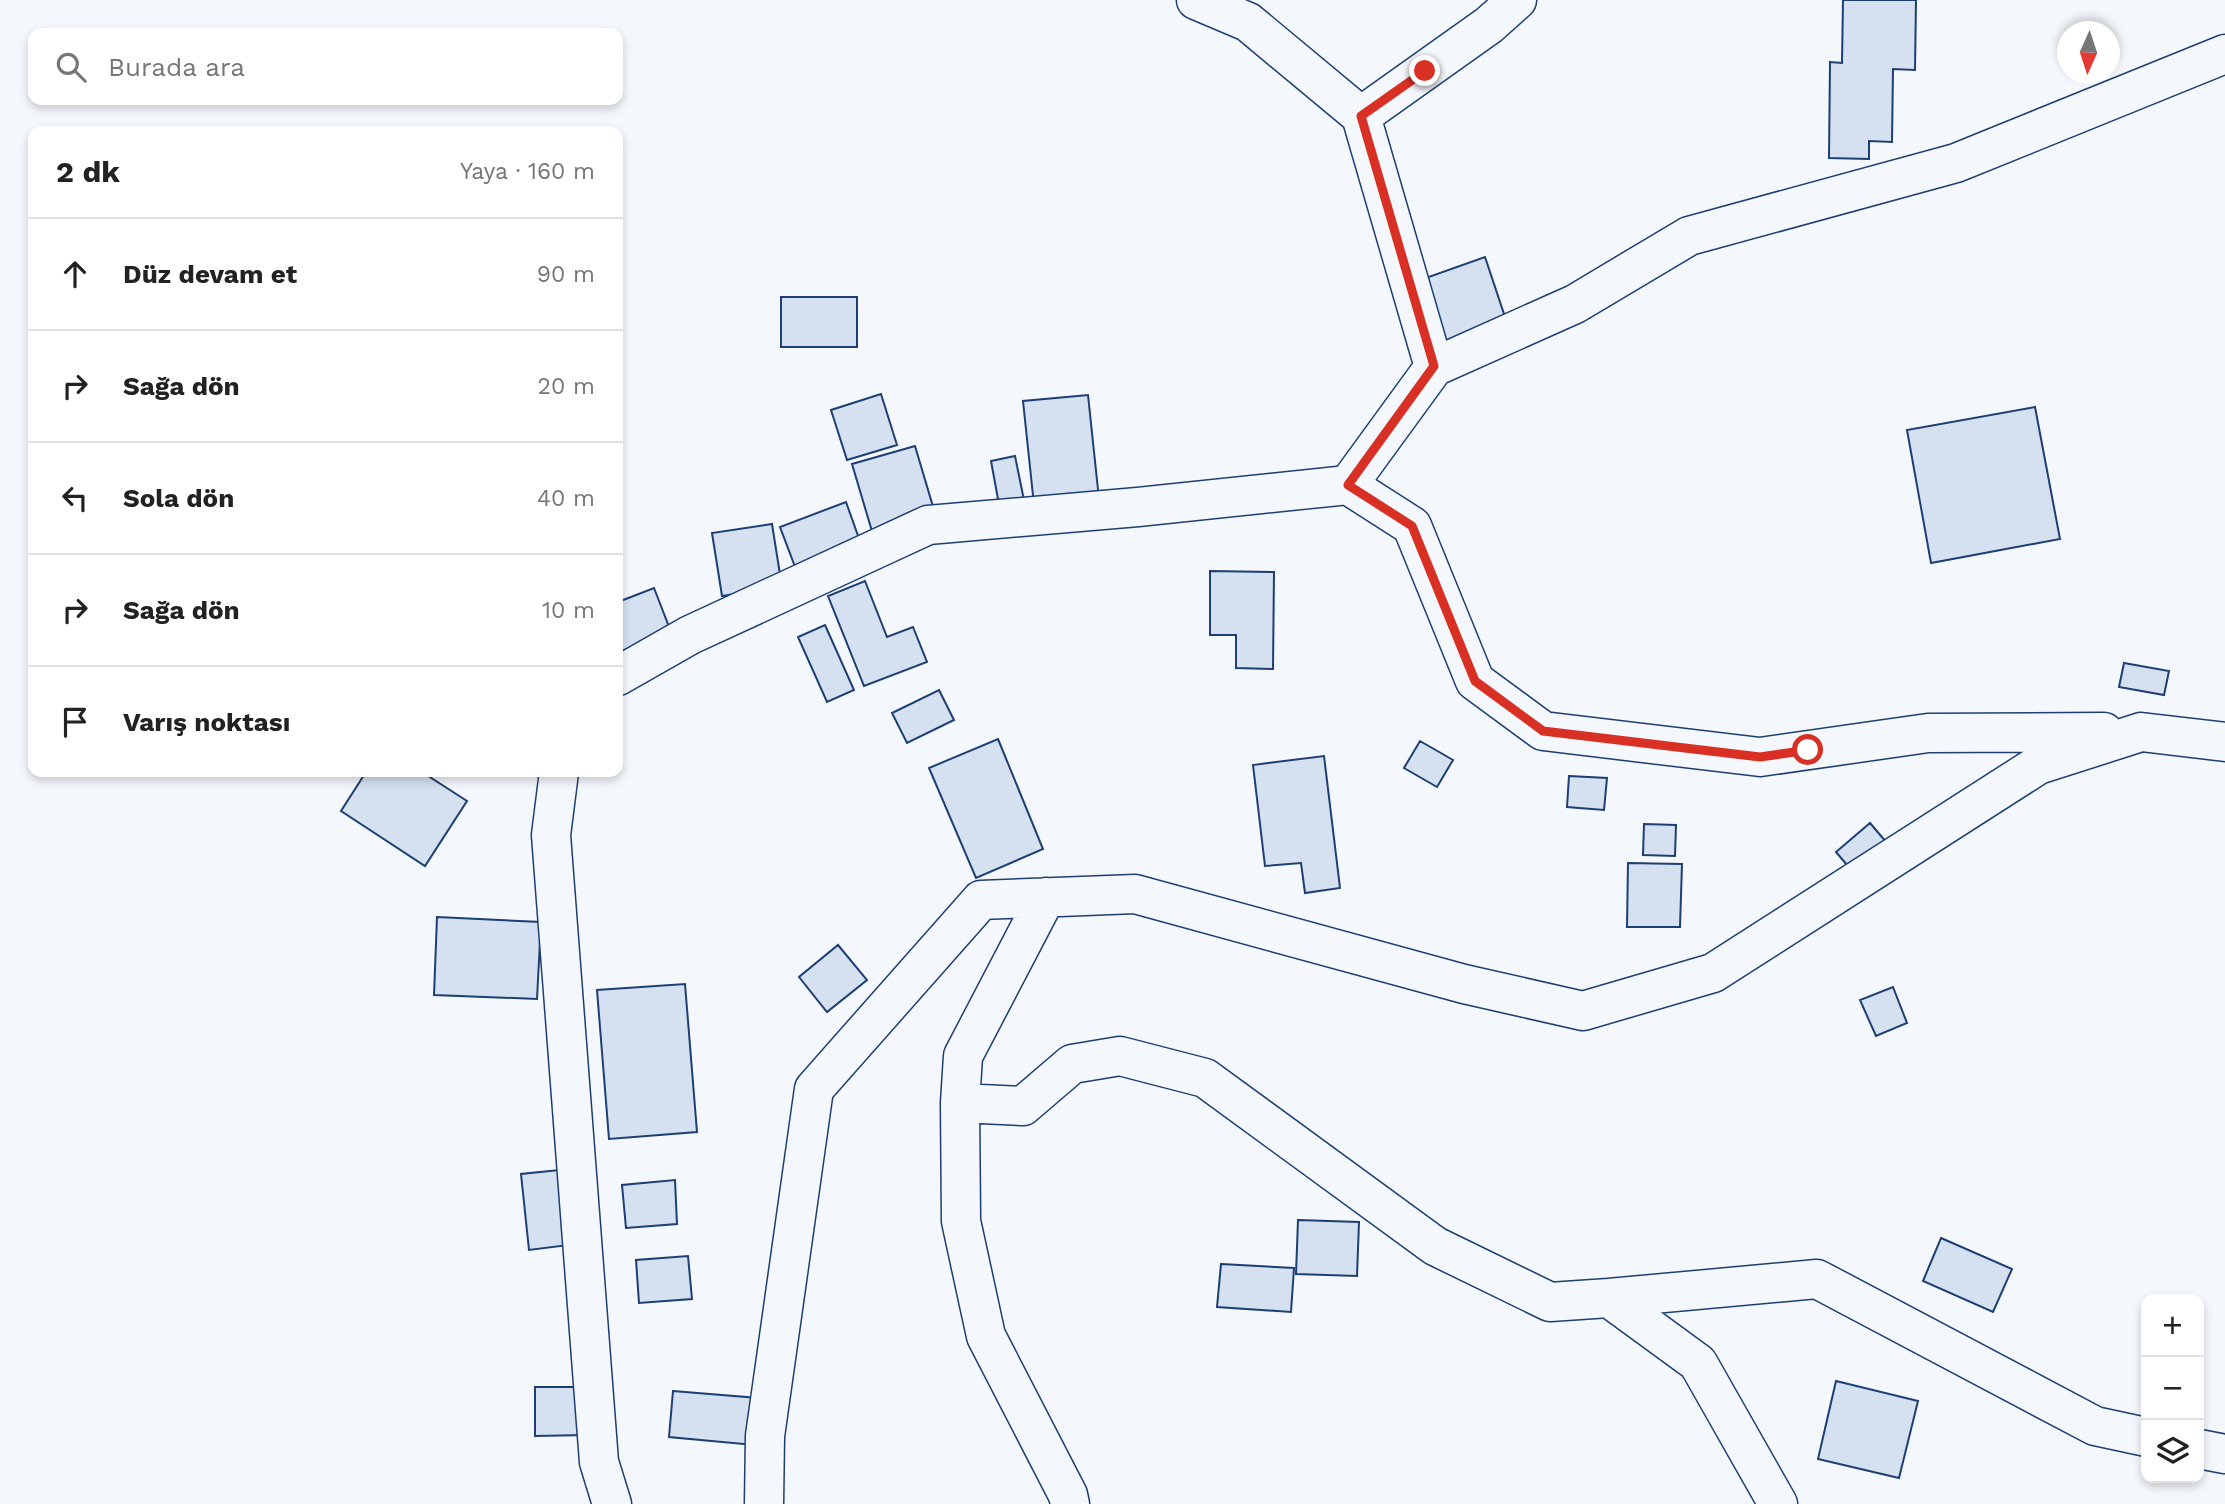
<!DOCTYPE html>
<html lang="tr">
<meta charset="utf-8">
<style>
body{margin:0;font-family:"Work Sans",sans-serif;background:#f6f6f6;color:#222}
.controls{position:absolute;right:21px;bottom:21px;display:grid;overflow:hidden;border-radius:14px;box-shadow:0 4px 10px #0003}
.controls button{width:63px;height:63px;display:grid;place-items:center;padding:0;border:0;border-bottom:2px solid #e0e0e0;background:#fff;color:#222;font:35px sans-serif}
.compass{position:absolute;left:2057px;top:21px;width:63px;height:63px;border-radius:50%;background:#fff;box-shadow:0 4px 10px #0003;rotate:183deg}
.stop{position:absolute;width:21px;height:21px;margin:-16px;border:5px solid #d93025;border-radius:50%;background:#fff}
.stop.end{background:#d93025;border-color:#fff;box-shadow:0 2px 7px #0008}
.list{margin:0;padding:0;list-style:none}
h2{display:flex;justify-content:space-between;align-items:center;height:91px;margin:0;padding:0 28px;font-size:30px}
h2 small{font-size:23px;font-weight:400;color:#767676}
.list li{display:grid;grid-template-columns:46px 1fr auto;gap:21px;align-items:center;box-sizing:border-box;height:112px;padding:0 28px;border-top:2px solid #e0e0e0}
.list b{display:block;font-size:26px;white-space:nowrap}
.list em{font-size:23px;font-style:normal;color:#767676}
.icon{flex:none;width:38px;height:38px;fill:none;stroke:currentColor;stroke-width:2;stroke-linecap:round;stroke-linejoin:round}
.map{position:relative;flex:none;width:2225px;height:1504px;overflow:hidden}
.search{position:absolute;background:#fff;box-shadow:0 4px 10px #0003;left:28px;top:28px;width:595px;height:77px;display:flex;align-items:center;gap:18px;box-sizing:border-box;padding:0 24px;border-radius:14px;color:#767676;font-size:26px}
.panel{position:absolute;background:#fff;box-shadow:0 4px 10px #0003;left:28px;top:126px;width:595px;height:651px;border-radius:14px}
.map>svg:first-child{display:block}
.building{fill:#d5e0f0;stroke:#1d3f73;stroke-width:2}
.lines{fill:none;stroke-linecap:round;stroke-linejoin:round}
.minor-casing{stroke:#1d3f73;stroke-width:41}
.minor{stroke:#f4f7fb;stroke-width:38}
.route{stroke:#d93025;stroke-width:9}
</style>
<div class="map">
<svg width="2225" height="1504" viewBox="0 0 2225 1504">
<rect width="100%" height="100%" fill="#f4f7fb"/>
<path class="building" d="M1843 0H1916L1915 70 1893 69 1892 142 1869 141V159L1829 158 1830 62 1842 63Z
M1485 257 1507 323 1443 346 1420 280Z
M781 297H857V347H781Z
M881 394 897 445 847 460 831 410Z
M1088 395 1099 499 1034 505 1023 401Z
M2035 407 2060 539 1931 563 1907 430Z
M915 446 937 520 874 538 852 464Z
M1015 456 1025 505 1000 510 991 461Z
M846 502 862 547 797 572 780 527Z
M772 524 782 587 722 596 712 533Z
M1210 571 1274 572 1273 669 1236 668V635H1210Z
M865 581 887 637 913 627 927 662 864 686 828 596Z
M654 588 671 632 622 651 618 641V602Z
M825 625 854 690 827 702 798 637Z
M2124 663 2169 671 2164 695 2119 687Z
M939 690 954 720 907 743 892 713Z
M998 739 1043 849 976 878 929 768Z
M1420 741 1453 760 1437 787 1404 768Z
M1324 756 1340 888 1305 893 1301 863 1265 866 1253 765Z
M366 772H422L467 801 425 866 341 811Z
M1569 776 1607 778 1604 810 1567 807Z
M1870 823 1887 843 1853 872 1836 852Z
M1644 824 1676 825 1675 856 1643 855Z
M1628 863 1682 864 1680 927H1627Z
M437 917 541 922 537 999 434 995Z
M838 945 867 980 827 1012 799 977Z
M685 984 697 1132 609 1139 597 990Z
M1893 987 1907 1023 1876 1036 1860 1000Z
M569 1169 577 1244 529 1250 521 1174Z
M675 1180 677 1224 626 1228 622 1185Z
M1298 1220 1359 1222 1357 1276 1296 1274Z
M1941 1238 2012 1269 1993 1312 1923 1281Z
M688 1256 692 1299 639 1303 636 1260Z
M1221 1264 1294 1268 1291 1312 1217 1307Z
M1836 1381 1918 1401 1899 1478 1818 1459Z
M535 1387H587V1435L535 1436Z
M673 1391 758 1398 754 1445 669 1437Z"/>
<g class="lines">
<defs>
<path id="minor" d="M1196 0 1248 22 1361 116 1434 367 1348 485
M1361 116 1489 25 1517 0
M1434 367 1575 304 1689 236 1956 163 2225 54
M618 676 690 635 928 525 1138 507 1348 485 1412 526 1475 681 1543 731 1760 757 1928 733 2104 732
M559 772 551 835 599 1462 612 1504
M1046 897 963 1056 960 1103 1023 1106 1072 1064 1120 1056 1205 1078 1435 1246 1550 1302 1609 1298 1698 1363 1778 1504
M960 1103 961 1221 986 1336 1068 1495 1070 1504
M1609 1298 1817 1279 2095 1426 2146 1437
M2199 1449 2225 1454
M764 1504 765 1436 814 1089 981 900 1135 894 1464 984 1583 1011 1713 973 2038 765 2141 732 2225 742"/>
</defs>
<use href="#minor" class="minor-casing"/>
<use href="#minor" class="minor"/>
</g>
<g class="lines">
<path class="route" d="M1425 71 1361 116 1434 366 1348 485 1412 526 1475 681 1543 731 1760 757 1808 750"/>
</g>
</svg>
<div class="controls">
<button>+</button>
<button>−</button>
<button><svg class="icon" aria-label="layers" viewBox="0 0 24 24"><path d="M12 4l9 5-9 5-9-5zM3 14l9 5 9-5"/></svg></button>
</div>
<svg class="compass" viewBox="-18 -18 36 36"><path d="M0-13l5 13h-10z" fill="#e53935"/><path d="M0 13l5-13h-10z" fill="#767676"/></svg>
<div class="stop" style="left:1808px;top:750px"></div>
<div class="stop end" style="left:1425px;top:71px"></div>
<div class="search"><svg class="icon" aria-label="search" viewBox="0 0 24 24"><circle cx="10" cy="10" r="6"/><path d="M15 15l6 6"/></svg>Burada ara</div>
<section class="panel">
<h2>2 dk<small>Yaya · 160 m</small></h2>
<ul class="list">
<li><svg class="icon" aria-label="ahead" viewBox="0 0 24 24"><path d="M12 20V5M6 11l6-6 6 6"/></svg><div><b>Düz devam et</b></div><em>90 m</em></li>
<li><svg class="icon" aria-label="right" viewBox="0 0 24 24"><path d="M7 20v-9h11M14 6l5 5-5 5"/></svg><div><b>Sağa dön</b></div><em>20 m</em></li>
<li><svg class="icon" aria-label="left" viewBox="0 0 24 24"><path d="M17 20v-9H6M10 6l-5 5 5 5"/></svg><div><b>Sola dön</b></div><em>40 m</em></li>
<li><svg class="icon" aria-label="right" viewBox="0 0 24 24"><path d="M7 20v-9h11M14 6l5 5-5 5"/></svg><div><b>Sağa dön</b></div><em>10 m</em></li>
<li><svg class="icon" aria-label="arrive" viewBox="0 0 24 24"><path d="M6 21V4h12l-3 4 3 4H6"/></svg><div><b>Varış noktası</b></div></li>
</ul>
</section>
</div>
